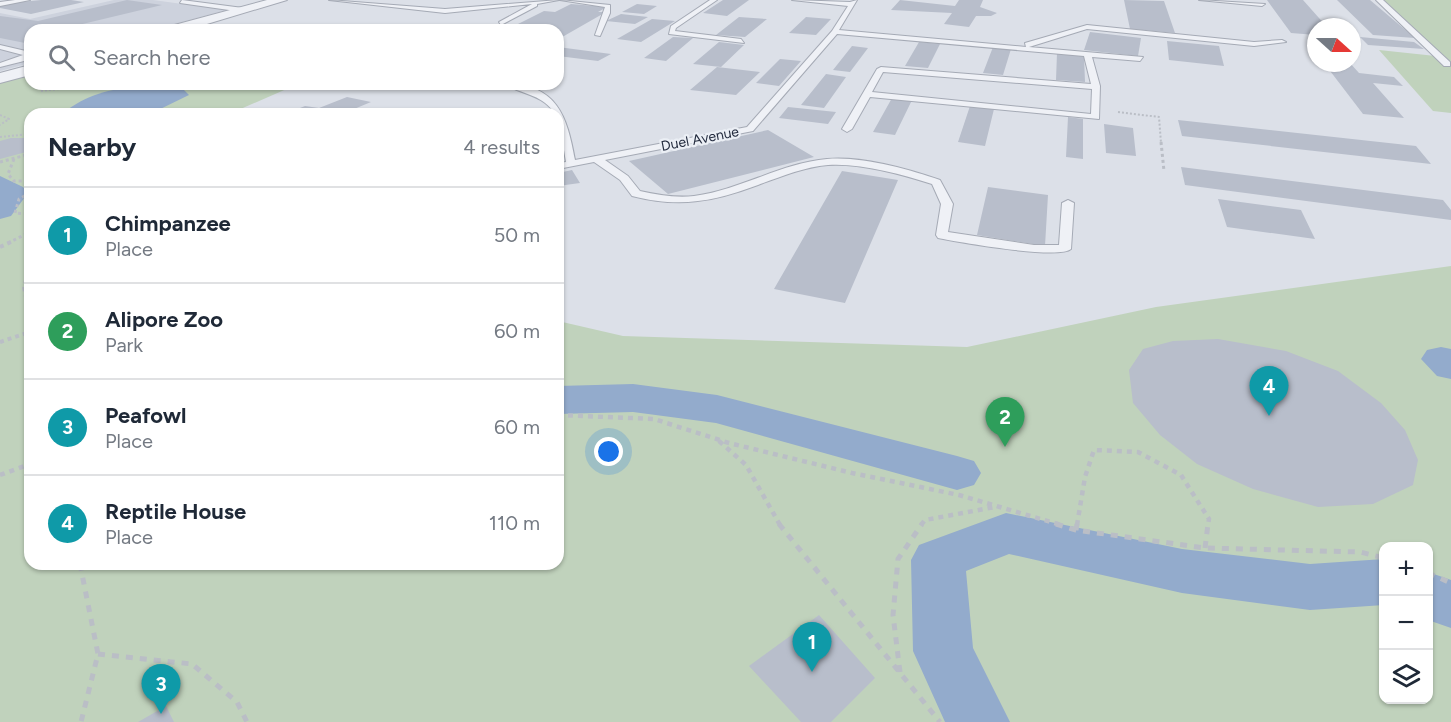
<!DOCTYPE html>
<meta charset="utf-8">
<style>
body{margin:0;font-family:Figtree,sans-serif;background:#f2f2f3;color:#1f2937}
.controls{position:absolute;right:18px;bottom:18px;display:grid;overflow:hidden;border-radius:12px;box-shadow:0 2px 4px #0004}
.controls button{width:54px;height:54px;display:grid;place-items:center;padding:0;border:0;border-bottom:2px solid #e0e1e3;background:#fff;color:#1f2937;font:30px sans-serif}
.compass{position:absolute;left:1307px;top:18px;width:54px;height:54px;border-radius:50%;background:#fff;box-shadow:0 2px 4px #0004;rotate:111deg}
.you{position:absolute;left:609px;top:452px;width:21px;height:21px;margin:-15px;border:4px solid #fff;border-radius:50%;background:#1a73e8;box-shadow:0 0 0 9px #1a73e833}
.badge{display:grid;place-items:center;width:39px;height:39px;border-radius:50%;background:#7c3aed;color:#fff;font-size:20px;font-weight:700}
.pin{position:absolute;translate:-50% -50px;filter:drop-shadow(0 2px 3px #0008)}
.pin::after{content:'';position:absolute;top:32px;width:21px;height:18px;background:inherit;clip-path:polygon(0 0,100% 0,50% 100%)}
.list{margin:0;padding:0;list-style:none}
h2{display:flex;justify-content:space-between;align-items:center;height:78px;margin:0;padding:0 24px;font-size:26px}
h2 small{font-size:20px;font-weight:400;color:#747a83}
.list li{display:grid;grid-template-columns:39px 1fr auto;gap:18px;align-items:center;box-sizing:border-box;height:96px;padding:0 24px;border-top:2px solid #e0e1e3}
.list b{display:block;font-size:22px;white-space:nowrap}
.list p{margin:0;font-size:20px;white-space:nowrap;color:#747a83}
.list em{font-size:20px;font-style:normal;color:#747a83}
.icon{flex:none;width:33px;height:33px;fill:none;stroke:currentColor;stroke-width:2;stroke-linecap:round;stroke-linejoin:round}
.map{position:relative;flex:none;width:1451px;height:722px;overflow:hidden}
.search{position:absolute;background:#fff;box-shadow:0 2px 4px #0004;left:24px;top:24px;width:540px;height:66px;display:flex;align-items:center;gap:15px;box-sizing:border-box;padding:0 21px;border-radius:18px;color:#747a83;font-size:22px}
.panel{position:absolute;background:#fff;box-shadow:0 2px 4px #0004;left:24px;top:108px;width:540px;height:462px;border-radius:18px}
.map>svg:first-child{display:block}
.built{fill:#cdd2dd}
.green{fill:#c0d2bc;fill-rule:evenodd}
.water{fill:#93abcc}
.lines{fill:none;stroke-linecap:round;stroke-linejoin:round}
.canal{fill:#93abcc;fill-rule:evenodd}
.building{fill:#b8becb}
.service-casing{stroke:#a5aab5;stroke-width:2}
.minor-casing{stroke:#a5aab5;stroke-width:2}
.path-far4{stroke:#babec6;stroke-width:2;stroke-dasharray:2 2;stroke-linecap:butt}
.path-far3{stroke:#babec6;stroke-width:3;stroke-dasharray:3 3;stroke-linecap:butt}
.path-far2{stroke:#babec6;stroke-width:4;stroke-dasharray:4 4;stroke-linecap:butt}
.path-far1{stroke:#babec6;stroke-width:4.5;stroke-dasharray:5 5;stroke-linecap:butt}
.path{stroke:#babec6;stroke-width:5;stroke-dasharray:7 7;stroke-linecap:butt}
.service{fill:#eff1f6;fill-rule:evenodd}
.minor{fill:#eff1f6;fill-rule:evenodd}
.labels{text-anchor:middle;dominant-baseline:central;stroke-width:4.5;stroke-linejoin:round;paint-order:stroke}
.far-street-label{font-size:14px;fill:#242c3f;stroke:#ebeff5}
</style>
<div class="map">
<svg width="1451" height="722" viewBox="0 0 1451 722">
<rect width="100%" height="100%" fill="#dce0e8"/>
<path class="built" d="M114 0H153L227 10 153 30H30V63L0 71V13L30 19Z"/>
<path class="green" d="M1384 0H1451V113L1433 111 1379 50 1445 57Z
M30 72V84H298L229 114H30V564H558V321L623 336 967 347 1156 307 1451 266V722H0V81ZM1384 546H1428V700H1384Z"/>
<path class="water" d="M142 86 182 88 189 95 150 114H61C90 93 106 90 142 86Z"/>
<g class="lines">
<path class="canal" d="M0 176 23 187 28 193 11 216 0 219Z
M1441 347 1451 349V379L1437 376 1421 359 1427 350Z
M633 384 717 395 957 456 974 461 981 473 974 485 957 490 716 423 633 412 558 414V386Z
M1006 513 1182 549 1310 564 1384 559V605L1310 610 1182 593 1009 554 966 571 973 648 1010 722H945L913 651 911 560 919 545Z
M1428 572 1451 580V628L1428 620Z"/>
</g>
<path class="building" d="M41 0H71L84 2 31 14 0 8V4Z
M127 0 162 5 70 27 79 30H30V44L0 38V16L38 21Z
M723 0H749L727 16 703 13Z
M900 0 955 6 959 0H983L980 7 997 13 991 16H976L969 27 944 24 952 13 891 10Z
M1124 0 1164 1 1175 33 1130 29Z
M1267 0H1303L1327 27H1316V35L1291 33Z
M1337 0H1370L1415 38 1373 35Z
M571 4 607 7 598 12H606L564 36 558 35V30L510 28 544 11 555 12Z
M637 4 657 6 644 14 622 12Z
M621 14 648 17 635 24 606 21Z
M739 17 767 19 745 37 716 35Z
M806 17 831 19 816 35 789 33Z
M652 19 675 21 641 42 617 39Z
M1090 32 1141 38 1138 56 1084 50Z
M673 37 693 38 666 61 644 58Z
M1360 37 1414 42 1424 49 1368 45Z
M1167 41 1219 46 1224 66 1169 60Z
M719 42 744 45 721 67 693 64Z
M919 42 940 44 928 68 905 66Z
M852 46 868 48 850 72 833 70Z
M558 47 611 54 598 61 558 56Z
M993 47 1011 49 1003 75 983 73Z
M1057 53 1084 56 1085 82 1056 80Z
M780 59 801 61 779 86 756 83Z
M1324 63H1350L1359 73 1394 77 1403 86 1373 83 1404 118 1363 114Z
M717 67 760 72 736 95 690 90Z
M826 74 846 77 824 108 801 105Z
M347 97 371 102 342 114H285L305 106 319 108Z
M892 98 912 100 895 135 873 132Z
M970 106 994 109 985 146 958 142Z
M788 107 836 112 828 124 779 118Z
M1068 117 1083 119V159L1066 157Z
M1178 120 1416 146 1431 164 1182 136Z
M1104 124 1133 128 1136 156 1106 153Z
M768 130 814 157 668 194 629 161Z
M11 138H30V151L0 159V141Z
M1181 167 1443 200 1451 210V220L1185 185Z
M572 170 580 183 558 186V173Z
M842 171 898 180 845 303 774 289Z
M988 187 1048 195 1045 246 977 235Z
M1218 199 1301 210 1315 239 1227 227Z
M1218 339 1286 351 1338 371 1381 403 1405 430 1418 460 1413 485 1373 504 1318 507 1253 489 1197 464 1160 435 1133 403 1129 370 1143 349 1173 341Z
M819 615 875 678 831 722H801L749 666Z
M166 706 174 722H138Z"/>
<g class="lines">
<defs>
<path id="service" d="M15 0H30L0 6V2Z
M182 0 243 8 246 10 243 12 180 3Z
M329 0 445 9 559 0 537 4V6L501 25 499 22 532 4 445 13Z
M560 0 610 5V13L600 36 595 35 605 7Z
M710 0H717L676 28 675 31 741 39 744 43 669 34 671 26Z
M792 0 850 2 857 0 839 30 1026 47 1025 43 1087 25 1254 42 1282 40 1286 42 1254 46 1087 29 1029 47 1143 57 1140 61 1092 57 1100 86 1099 119 870 97 852 129 847 132 842 129 877 69 881 67 1091 84 1084 56 837 34 753 131 605 160 628 176 640 191C658 195 676 198 694 196 740 190 781 163 827 159 861 156 908 169 940 180L953 204 948 232 1034 245H1059L1062 203 1068 200 1074 203 1071 249C1059 260 958 242 938 238L936 235 941 204 932 184C900 174 861 163 828 165 804 167 780 177 758 185 713 202 679 208 632 196L620 180 594 162 558 169V163L566 162 558 114H555C543 94 522 95 505 84 557 84 567 116 575 160L747 127 832 31 848 6ZM883 72 1092 89 1091 114 872 92Z
M1199 0 1265 4 1262 6Z
M1376 0H1383L1450 62V66H1444Z
M0 45 30 52 28 60 0 67V63L23 55 0 49Z"/>
<path id="minor" d="M267 0H287L187 30H165L167 27Z
M30 65V75L0 83V73Z"/>
</defs>
<use href="#service" class="service-casing"/>
<use href="#minor" class="minor-casing"/>
<path class="path-far4" d="M41 91 103 84
M1118 112 1159 117 1161 143
M0 115 9 119 0 125
M0 137 30 134"/>
<path class="path-far3" d="M1161 142 1164 171
M14 159 8 174 14 181H30
M0 162 30 154
M30 193 19 199 15 213 30 214
M8 243 30 232"/>
<path class="path-far2" d="M0 247 11 242
M30 264 24 288 30 315
M0 342 30 332"/>
<path class="path-far1" d="M558 415 654 419 729 443 852 473 959 495 1061 525
M719 441 746 465 780 525
M0 475 30 464
M921 525 925 520 995 507
M1077 525 1085 477 1094 450 1138 452 1181 475 1209 519 1208 525"/>
<path class="path" d="M779 524 940 722
M1056 524 1076 530 1205 548 1360 552 1384 558
M1076 530 1077 524
M1205 548 1208 524
M80 564 98 654 81 722
M1428 573 1451 583
M98 654 192 664 237 702 247 722
M900 672 893 615 898 559 922 524"/>
<use href="#service" class="service"/>
<use href="#minor" class="minor"/>
</g>
<g class="labels">
<g class="far-street-label">
<text transform="translate(700 139) rotate(-11)">Duel Avenue</text>
</g>
</g>
</svg>
<div class="controls">
<button>+</button>
<button>−</button>
<button><svg class="icon" aria-label="layers" viewBox="0 0 24 24"><path d="M12 4l9 5-9 5-9-5zM3 14l9 5 9-5"/></svg></button>
</div>
<svg class="compass" viewBox="-18 -18 36 36"><path d="M0-13l5 13h-10z" fill="#e53935"/><path d="M0 13l5-13h-10z" fill="#747a83"/></svg>
<div class="you"></div>
<div class="pin badge" style="left:812px;top:672px;background:#0f9aa8">1</div>
<div class="pin badge" style="left:1005px;top:447px;background:#2e9e5b">2</div>
<div class="pin badge" style="left:161px;top:714px;background:#0f9aa8">3</div>
<div class="pin badge" style="left:1269px;top:416px;background:#0f9aa8">4</div>
<div class="search"><svg class="icon" aria-label="search" viewBox="0 0 24 24"><circle cx="10" cy="10" r="6"/><path d="M15 15l6 6"/></svg>Search here</div>
<section class="panel">
<h2>Nearby<small>4 results</small></h2>
<ul class="list">
<li><span class="badge" style="background:#0f9aa8">1</span><div><b>Chimpanzee</b><p>Place</p></div><em>50 m</em></li>
<li><span class="badge" style="background:#2e9e5b">2</span><div><b>Alipore Zoo</b><p>Park</p></div><em>60 m</em></li>
<li><span class="badge" style="background:#0f9aa8">3</span><div><b>Peafowl</b><p>Place</p></div><em>60 m</em></li>
<li><span class="badge" style="background:#0f9aa8">4</span><div><b>Reptile House</b><p>Place</p></div><em>110 m</em></li>
</ul>
</section>
</div>
